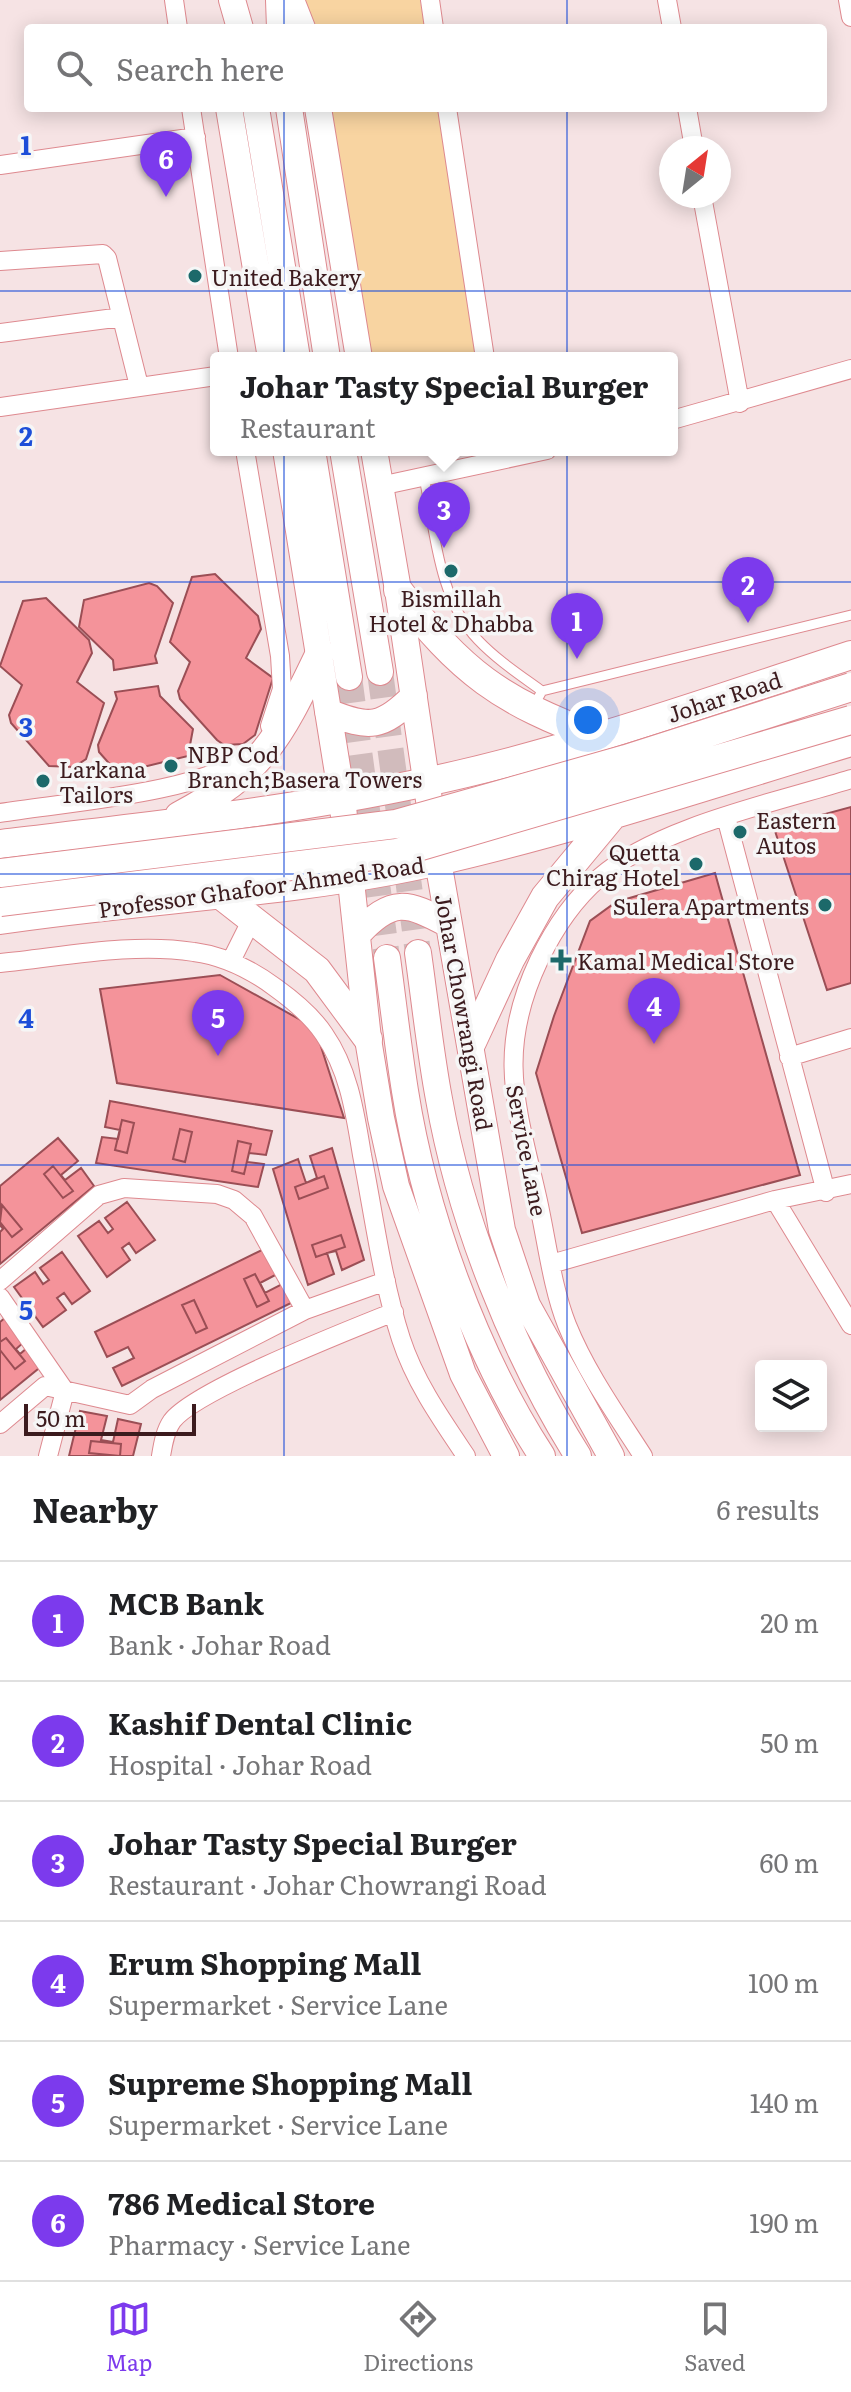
<!DOCTYPE html>
<meta charset="utf-8">
<style>
body{margin:0;font-family:Literata,serif;background:#f6f6f6;color:#202124}
.controls{position:absolute;right:24px;bottom:24px;display:grid;overflow:hidden;border-radius:8px;box-shadow:0 4px 20px #0003}
.controls button{width:72px;height:72px;display:grid;place-items:center;padding:0;border:0;border-bottom:2px solid #e0e0e0;background:#fff;color:#202124;font:40px sans-serif}
.compass{position:absolute;left:659px;top:136px;width:72px;height:72px;border-radius:50%;background:#fff;box-shadow:0 4px 20px #0003;rotate:30deg}
.scale{position:absolute;left:24px;bottom:20px;width:172px;box-sizing:border-box;padding-left:8px;border:4px solid #3c1b1e;border-top:0;font-size:22px;line-height:28px;white-space:nowrap;color:#3c1b1e;-webkit-text-stroke:6px #f6f6f6;paint-order:stroke}
.you{position:absolute;left:588px;top:720px;width:28px;height:28px;margin:-20px;border:6px solid #fff;border-radius:50%;background:#1a73e8;box-shadow:0 0 0 12px #1a73e833}
.badge{display:grid;place-items:center;width:52px;height:52px;border-radius:50%;background:#7c3aed;color:#fff;font-size:26px;font-weight:700}
.pin{position:absolute;translate:-50% -66px;filter:drop-shadow(0 2px 4px #0008)}
.pin::after{content:'';position:absolute;top:42px;width:28px;height:24px;background:inherit;clip-path:polygon(0 0,100% 0,50% 100%)}
.popup{position:absolute;left:210px;top:352px;width:468px;height:104px;box-sizing:border-box;display:grid;place-content:center;border-radius:8px;background:#fff;filter:drop-shadow(0 2px 6px #0005);font-size:26px;white-space:nowrap;color:#757577}
.popup b{font-size:30px;color:#202124}
.popup::after{content:'';position:absolute;left:50%;top:100%;margin-left:-16px;border:16px solid transparent;border-top-color:#fff}
.list{margin:0;padding:0;list-style:none}
h2{display:flex;justify-content:space-between;align-items:center;height:104px;margin:0;padding:0 32px;font-size:34px}
h2 small{font-size:26px;font-weight:400;color:#757577}
.list li{display:grid;grid-template-columns:52px 1fr auto;gap:24px;align-items:center;box-sizing:border-box;height:120px;padding:0 32px;border-top:2px solid #e0e0e0}
.list b{display:block;font-size:30px;white-space:nowrap}
.list p{margin:0;font-size:26px;white-space:nowrap;color:#757577}
.list em{font-size:26px;font-style:normal;color:#757577}
.icon{flex:none;width:44px;height:44px;fill:none;stroke:currentColor;stroke-width:2;stroke-linecap:round;stroke-linejoin:round}
.map{position:relative;flex:none;width:851px;height:1456px;overflow:hidden}
.search{position:absolute;background:#fff;box-shadow:0 4px 20px #0003;left:24px;right:24px;top:24px;height:88px;display:flex;align-items:center;gap:20px;box-sizing:border-box;padding:0 28px;border-radius:8px;color:#757577;font-size:30px}
.sheet{height:824px;background:#fff}
nav{display:flex;justify-content:space-around;align-items:center;box-sizing:border-box;height:112px;border-top:2px solid #e0e0e0;background:#fff;font-size:22px;color:#757577}
nav a{display:grid;justify-items:center;gap:4px}
nav .on{color:#7c3aed}
.map>svg:first-child{display:block}
.green{fill:#f8d4a1}
.building{fill:#f4939a;stroke:#9b4e55;stroke-width:2}
.lines{fill:none;stroke-linecap:round;stroke-linejoin:round}
.secondary-tunnel{stroke:#d1bbbc;stroke-width:26;stroke-dasharray:26 13;stroke-linecap:butt}
.service-casing{stroke:#de898f;stroke-width:11}
.minor-casing{stroke:#de898f;stroke-width:20}
.secondary-casing{stroke:#de898f;stroke-width:28}
.primary-casing{stroke:#de898f;stroke-width:30}
.service{stroke:#fff;stroke-width:9}
.minor{stroke:#fff;stroke-width:18}
.secondary{stroke:#fff;stroke-width:26}
.primary{stroke:#fff;stroke-width:28}
.primary-bridge-casing{stroke:#de898f;stroke-width:30;stroke-linecap:butt}
.primary-bridge{stroke:#fff;stroke-width:28}
.grid{fill:none;stroke:#1d4ed8;stroke-width:2;stroke-opacity:0.55}
.poi-dot{fill:#1c696a;stroke:#f6f6f6;stroke-width:3}
.labels{text-anchor:middle;dominant-baseline:central;stroke-width:7;stroke-linejoin:round;paint-order:stroke}
.poi-label{font-size:22px;fill:#3c1b1e;stroke:#f6f6f6;text-anchor:start}
.street-label{font-size:22px;fill:#3c1b1e;stroke:#f6f6f6}
.grid-label{font-size:26px;text-anchor:middle;font-weight:bold;fill:#1d4ed8;stroke:#f6f6f6;stroke-width:7;stroke-linejoin:round;paint-order:stroke}
</style>
<div class="map">
<svg width="851" height="1456" viewBox="0 0 851 1456">
<rect width="100%" height="100%" fill="#f6e3e4"/>
<path class="green" d="M303 0H420L425 28H308Z
M321 108H438L479 358H362Z"/>
<path class="building" d="M215 574 258 616 261 629 246 658 273 678 255 735 243 744 224 745 217 740 180 699 178 691 190 662 170 642 192 577Z
M149 583 157 586 173 603 155 656 157 663 114 670 113 660 79 627 84 600Z
M46 598 89 640 92 653 77 682 104 703 86 759 74 767 49 766 11 723 9 715 22 685 0 666 23 601Z
M158 686 160 696 193 729 188 756 123 772 115 770 99 752 98 745 117 699 115 692Z
M851 807V983L827 990 774 828Z
M715 873 800 1175 582 1233 536 1073 554 1016 590 921 616 902Z
M220 975 315 1028 344 1118 117 1083 100 989Z
M110 1101 272 1131 266 1155 249 1153 247 1162 264 1164 258 1187 96 1163 102 1137 118 1139 120 1130 105 1127Z
M122 1120 134 1123 127 1153 115 1150Z
M180 1129 192 1132 185 1162 173 1159Z
M58 1138 78 1161 61 1175 65 1180 81 1168 94 1186 0 1264V1232L3 1229 0 1225V1186Z
M238 1141 251 1144 244 1174 232 1171Z
M332 1148 364 1260 342 1270 336 1251 327 1253 334 1274 308 1285 273 1169 298 1159 306 1183 317 1178 310 1156Z
M53 1166 73 1191 63 1198 44 1174Z
M324 1176 328 1188 299 1199 295 1187Z
M127 1202 155 1240 136 1253 129 1243 122 1248 130 1260 107 1277 78 1236 99 1221 108 1233 113 1229 105 1218Z
M2 1205 22 1229 12 1237 0 1222Z
M341 1235 345 1247 316 1257 312 1245Z
M268 1247 281 1272 260 1283 265 1293 284 1283 293 1302 122 1386 113 1368 134 1358 128 1347 107 1357 95 1332Z
M62 1252 90 1291 72 1304 64 1293 57 1298 66 1310 43 1327 14 1287 35 1272 43 1284 49 1280 40 1268Z
M255 1274 269 1301 257 1307 244 1279Z
M194 1300 207 1328 196 1333 182 1305Z
M13 1311 33 1334 16 1349 20 1354 35 1341 49 1360 0 1400V1322Z
M6 1338 25 1361 15 1369 0 1350V1342Z
M80 1411 107 1416 101 1440 113 1442 118 1419 141 1424 133 1456H69Z
M91 1441 121 1444 120 1456 89 1453Z"/>
<g class="lines">
<path class="secondary-tunnel" d="M380 672 418 953
M349 677 387 958"/>
<defs>
<path id="service" d="M424 477C435 532 438 598 478 640 497 660 520 675 542 691
M533 707 542 691 851 615"/>
<path id="minor" d="M174 0 178 28
M430 0 434 28
M667 0 672 28
M848 0 851 17
M191 108 229 358
M447 108 485 358
M687 108 694 148
M0 165 196 137
M702 196 740 403
M0 261 103 254 107 258 139 386
M0 333 122 317
M0 407 216 376
M672 420 851 369
M245 450 280 656 282 689 270 726
M380 486 547 450
M0 813C59 803 206 793 246 755
M726 817 826 1192
M231 961 253 917
M0 963C62 957 132 942 194 952 224 956 252 970 276 988 294 1001 312 1016 324 1034 349 1070 355 1113 362 1155 374 1216 382 1280 401 1339 415 1382 441 1419 466 1456
M789 1057 851 1038
M775 1200 851 1325
M551 1264 775 1200 851 1184
M0 1281 99 1195 124 1188 217 1194 234 1200 253 1216 305 1310
M0 1297 65 1391 48 1456
M0 1424 45 1386 130 1405 152 1389 305 1310 386 1281
M161 1456C163 1444 165 1431 172 1421 195 1390 352 1329 394 1312
M643 1456C616 1414 586 1372 567 1325 552 1287 547 1242 538 1201 517 1107 495 1053 539 960 554 929 572 901 599 878 657 827 777 802 851 779"/>
<path id="secondary" d="M232 0 240 28
M279 0 280 28
M291 0 302 28
M229 108 271 358
M256 108 297 358
M289 108 327 358
M318 108 359 358
M286 450 342 798 368 1039 381 1118 396 1186 463 1374 506 1456
M312 450 349 677
M343 450 380 672
M374 450 398 590 438 861 502 1230 527 1305 611 1456
M328 712C370 729 382 728 414 696
M358 934C392 897 407 902 448 924
M418 953C425 1002 430 1051 439 1099 460 1219 513 1353 578 1456
M387 958C393 1002 398 1047 405 1091 424 1212 475 1353 542 1456"/>
<path id="primary" d="M398 590C460 672 502 702 598 737
M179 816C265 770 279 738 320 653
M0 844C142 827 286 812 426 782 571 751 711 701 851 655
M222 896 317 970 368 1039
M0 920C146 898 294 894 438 861 578 829 714 783 851 742
M472 1042 510 960 545 897 613 815"/>
</defs>
<use href="#service" class="service-casing"/>
<use href="#minor" class="minor-casing"/>
<use href="#secondary" class="secondary-casing"/>
<use href="#primary" class="primary-casing"/>
<use href="#service" class="service"/>
<use href="#minor" class="minor"/>
<use href="#secondary" class="secondary"/>
<use href="#primary" class="primary"/>
<defs>
<path id="primary-bridge" d="M0 873 396 824 626 759 851 687
M0 902 397 853 851 720"/>
</defs>
<use href="#primary-bridge" class="primary-bridge-casing"/>
<use href="#primary-bridge" class="primary-bridge"/>
</g>
<path class="grid" d="M284 0V28M567 0V28M284 108V1456M567 108V1456M0 291H851M0 582H851M0 874H851M0 1165H851"/>
<g class="poi-dot">
<circle cx="195" cy="276" r="8"/>
<circle cx="451" cy="571" r="8"/>
<circle cx="171" cy="766" r="8"/>
<circle cx="43" cy="781" r="8"/>
<circle cx="740" cy="832" r="8"/>
<circle cx="696" cy="864" r="8"/>
<circle cx="825" cy="905" r="8"/>
<path d="M557 948h8v8h8v8h-8v8h-8v-8h-8v-8h8z"/>
</g>
<g class="labels">
<g class="poi-label">
<text x="211" y="276">United Bakery</text>
<text x="451" y="597" text-anchor="middle">Bismillah<tspan x="451" dy="25">Hotel &amp; Dhabba</tspan></text>
<text x="187" y="753">NBP Cod<tspan x="187" dy="25">Branch;Basera Towers</tspan></text>
<text x="59" y="768">Larkana<tspan x="59" dy="25">Tailors</tspan></text>
<text x="756" y="819">Eastern<tspan x="756" dy="25">Autos</tspan></text>
<text x="680" y="851" text-anchor="end">Quetta<tspan x="680" dy="25">Chirag Hotel</tspan></text>
<text x="809" y="905" text-anchor="end">Sulera Apartments</text>
<text x="577" y="960">Kamal Medical Store</text>
</g>
<g class="street-label">
<text transform="translate(724 696) rotate(-18)">Johar Road</text>
<text transform="translate(261 886) rotate(-8)">Professor Ghafoor Ahmed Road</text>
<text transform="translate(465 1012) rotate(80)">Johar Chowrangi Road</text>
<text transform="translate(528 1150) rotate(79)">Service Lane</text>
</g>
</g>
<g class="grid-label">
<text x="26" y="155">1</text>
<text x="26" y="446">2</text>
<text x="26" y="737">3</text>
<text x="26" y="1028">4</text>
<text x="26" y="1320">5</text>
</g>
</svg>
<div class="controls">
<button><svg class="icon" aria-label="layers" viewBox="0 0 24 24"><path d="M12 4l9 5-9 5-9-5zM3 14l9 5 9-5"/></svg></button>
</div>
<svg class="compass" viewBox="-18 -18 36 36"><path d="M0-13l5 13h-10z" fill="#e53935"/><path d="M0 13l5-13h-10z" fill="#757577"/></svg>
<div class="scale">50 m</div>
<div class="you"></div>
<div class="pin badge" style="left:577px;top:659px">1</div>
<div class="pin badge" style="left:748px;top:623px">2</div>
<div class="pin badge" style="left:444px;top:548px">3</div>
<div class="popup"><b>Johar Tasty Special Burger</b>Restaurant</div>
<div class="pin badge" style="left:654px;top:1044px">4</div>
<div class="pin badge" style="left:218px;top:1056px">5</div>
<div class="pin badge" style="left:166px;top:197px">6</div>
<div class="search"><svg class="icon" aria-label="search" viewBox="0 0 24 24"><circle cx="10" cy="10" r="6"/><path d="M15 15l6 6"/></svg>Search here</div>
</div>
<section class="sheet">
<h2>Nearby<small>6 results</small></h2>
<ul class="list">
<li><span class="badge">1</span><div><b>MCB Bank</b><p>Bank · Johar Road</p></div><em>20 m</em></li>
<li><span class="badge">2</span><div><b>Kashif Dental Clinic</b><p>Hospital · Johar Road</p></div><em>50 m</em></li>
<li><span class="badge">3</span><div><b>Johar Tasty Special Burger</b><p>Restaurant · Johar Chowrangi Road</p></div><em>60 m</em></li>
<li><span class="badge">4</span><div><b>Erum Shopping Mall</b><p>Supermarket · Service Lane</p></div><em>100 m</em></li>
<li><span class="badge">5</span><div><b>Supreme Shopping Mall</b><p>Supermarket · Service Lane</p></div><em>140 m</em></li>
<li><span class="badge">6</span><div><b>786 Medical Store</b><p>Pharmacy · Service Lane</p></div><em>190 m</em></li>
</ul>
</section>
<nav>
<a class="on"><svg class="icon" aria-label="map" viewBox="0 0 24 24"><path d="M3 6l6-2 6 2 6-2v14l-6 2-6-2-6 2zM9 4v14M15 6v14"/></svg>Map</a>
<a><svg class="icon" aria-label="directions" viewBox="0 0 24 24"><path d="M12 3l9 9-9 9-9-9zM9 14v-3h6M13 9l2 2-2 2"/></svg>Directions</a>
<a><svg class="icon" aria-label="saved" viewBox="0 0 24 24"><path d="M7 4h10v16l-5-4-5 4z"/></svg>Saved</a>
</nav>
